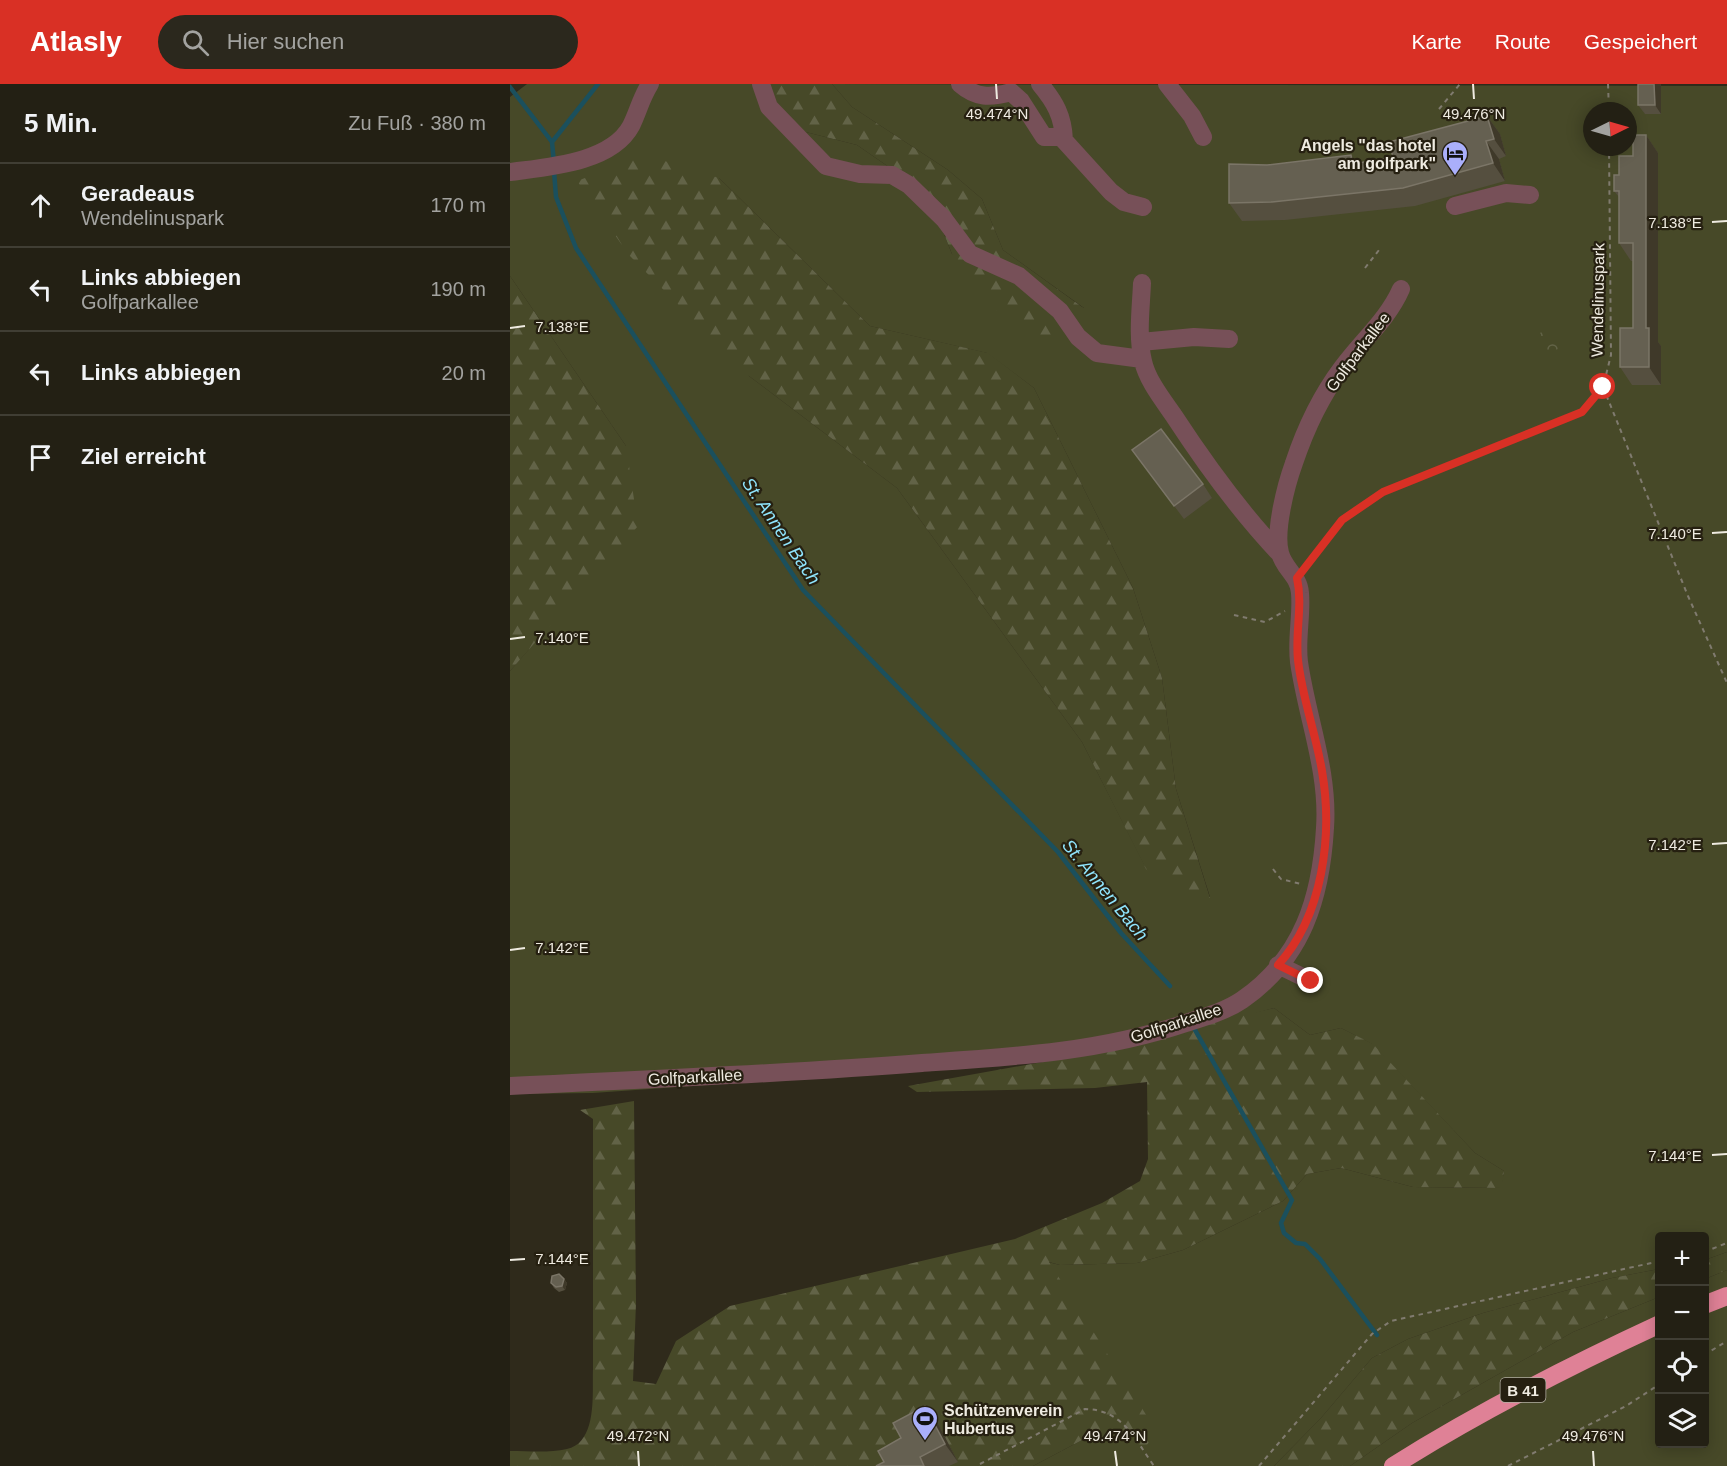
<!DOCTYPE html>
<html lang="de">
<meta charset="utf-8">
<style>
body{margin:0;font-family:Arial,sans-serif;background:#2b281d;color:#f1f3f6}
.controls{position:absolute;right:18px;bottom:18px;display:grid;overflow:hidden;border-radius:6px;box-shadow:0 3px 15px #0003}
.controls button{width:54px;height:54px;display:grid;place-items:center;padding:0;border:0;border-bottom:2px solid #403e34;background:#232014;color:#f1f3f6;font:30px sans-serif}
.compass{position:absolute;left:1073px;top:18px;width:54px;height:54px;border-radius:50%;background:#232014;box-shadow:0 3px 15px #0003;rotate:85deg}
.stop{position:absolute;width:18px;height:18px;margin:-14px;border:4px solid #d93025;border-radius:50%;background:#fff}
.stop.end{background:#d93025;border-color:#fff;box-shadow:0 2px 6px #0008}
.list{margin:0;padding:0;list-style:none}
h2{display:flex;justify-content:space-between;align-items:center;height:78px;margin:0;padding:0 24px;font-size:26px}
h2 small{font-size:20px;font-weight:400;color:#a3a3a0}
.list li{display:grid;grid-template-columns:39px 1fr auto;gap:18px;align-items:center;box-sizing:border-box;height:84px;padding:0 24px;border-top:2px solid #403e34}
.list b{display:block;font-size:22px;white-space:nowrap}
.list p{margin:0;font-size:20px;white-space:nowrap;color:#a3a3a0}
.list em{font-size:20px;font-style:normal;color:#a3a3a0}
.icon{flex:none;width:33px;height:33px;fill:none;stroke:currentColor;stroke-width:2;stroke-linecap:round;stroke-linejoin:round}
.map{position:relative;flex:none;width:1217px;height:1382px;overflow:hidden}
header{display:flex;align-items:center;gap:36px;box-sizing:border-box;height:84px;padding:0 30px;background:#d93025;color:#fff}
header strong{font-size:28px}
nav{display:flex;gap:33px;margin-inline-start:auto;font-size:21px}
.search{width:420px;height:54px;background:#2b281d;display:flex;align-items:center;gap:15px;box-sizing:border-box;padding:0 21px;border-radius:33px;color:#a3a3a0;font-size:22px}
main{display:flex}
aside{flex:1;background:#232014}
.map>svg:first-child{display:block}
.grass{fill:#474928;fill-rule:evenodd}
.forest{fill:url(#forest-firs)}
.park{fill:url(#park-crowns)}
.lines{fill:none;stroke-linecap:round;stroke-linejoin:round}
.stream{stroke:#1b505d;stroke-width:4.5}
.path{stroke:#807b6f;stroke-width:2;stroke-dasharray:4.5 4.5;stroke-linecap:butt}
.minor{stroke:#775058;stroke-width:18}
.highway{stroke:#df8196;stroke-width:18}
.wall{fill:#554f3f}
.shaded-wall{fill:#3f3929}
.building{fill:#656051;stroke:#7b7567;stroke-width:1.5}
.route{stroke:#d93025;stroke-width:8}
.ticks{fill:none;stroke:#efebe1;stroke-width:2}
.labels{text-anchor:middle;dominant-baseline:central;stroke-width:4.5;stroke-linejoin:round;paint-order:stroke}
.shield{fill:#262011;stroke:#b3aea3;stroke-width:1.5}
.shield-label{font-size:15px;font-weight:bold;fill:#efebe1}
.poi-label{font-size:16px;font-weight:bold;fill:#efebe1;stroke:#262011;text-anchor:end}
.street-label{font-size:16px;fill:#efebe1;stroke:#262011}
.water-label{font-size:18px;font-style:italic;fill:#8fe4fc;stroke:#262011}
.ticks-label{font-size:15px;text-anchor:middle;fill:#efebe1;stroke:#262011;stroke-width:4.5;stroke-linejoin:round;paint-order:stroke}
</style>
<header>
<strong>Atlasly</strong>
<div class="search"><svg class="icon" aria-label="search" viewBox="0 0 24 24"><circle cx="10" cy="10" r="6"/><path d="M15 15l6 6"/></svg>Hier suchen</div>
<nav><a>Karte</a><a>Route</a><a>Gespeichert</a></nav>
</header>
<main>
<aside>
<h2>5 Min.<small>Zu Fuß · 380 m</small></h2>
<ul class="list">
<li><svg class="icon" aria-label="ahead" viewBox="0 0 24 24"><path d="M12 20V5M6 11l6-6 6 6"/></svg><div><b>Geradeaus</b><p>Wendelinuspark</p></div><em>170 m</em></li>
<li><svg class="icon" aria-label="left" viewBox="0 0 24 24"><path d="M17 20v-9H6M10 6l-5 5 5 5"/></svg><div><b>Links abbiegen</b><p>Golfparkallee</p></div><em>190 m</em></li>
<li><svg class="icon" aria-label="left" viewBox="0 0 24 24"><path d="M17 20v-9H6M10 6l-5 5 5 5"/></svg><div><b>Links abbiegen</b></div><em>20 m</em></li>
<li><svg class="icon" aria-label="arrive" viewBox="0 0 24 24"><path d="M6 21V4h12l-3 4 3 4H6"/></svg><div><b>Ziel erreicht</b></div></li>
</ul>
</aside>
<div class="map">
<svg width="1217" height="1382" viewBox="0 0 1217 1382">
<defs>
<pattern id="forest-firs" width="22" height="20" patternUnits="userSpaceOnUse" patternTransform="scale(1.5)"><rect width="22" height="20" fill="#474928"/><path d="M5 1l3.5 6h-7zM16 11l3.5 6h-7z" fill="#626347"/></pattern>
<pattern id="park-crowns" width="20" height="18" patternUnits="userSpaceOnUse" patternTransform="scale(1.5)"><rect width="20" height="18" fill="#474928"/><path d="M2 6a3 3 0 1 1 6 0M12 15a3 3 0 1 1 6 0" fill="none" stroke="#626347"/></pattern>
</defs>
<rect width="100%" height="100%" fill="#2f2a1b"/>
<path class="grass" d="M17 0H244L284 45 347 61 418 110 442 170 574 224 493 166 472 115 438 86 342 23 322 0 1217 2V1168L1195 1176 1194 1152H1150L1149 1185 1102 1194 973 1229 898 1255 862 1274 811 1334 764 1382H523L576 1354H606L538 1178 550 1181 627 1179 673 1166 773 1117 797 1090 831 1084 903 1103 991 1104 994 1087 965 1069 862 960 831 944 800 951 764 924 633 960 553 976 83 1009 0 1010V587L26 557 116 362 0 192V13ZM1082 27H1118V63H1082ZM209 94 360 242 477 269 524 304 623 504 652 594 666 705 700 813 636 784 572 658 387 404 239 292Z
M1217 1186V1382H840L902 1339 1063 1248 1149 1213 1150 1360H1194L1195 1195Z"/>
<path class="forest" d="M244 0H322L342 23 438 86 472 115 493 166 575 225 542 258 480 223 442 170 418 110 347 61 284 45Z
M136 71 209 94 360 242 478 269 524 304 623 504 652 594 666 705 700 814 666 806 636 785 572 658 387 404 239 292 119 171 67 97Z
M0 192 116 362 128 442 0 587Z
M764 924 800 951 831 944 863 960 965 1069 994 1087 992 1104 903 1103 831 1084 797 1090 773 1117 673 1166 627 1179 550 1181 539 1178 647 1348 629 1371 606 1354H576L523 1382H0V1367C18 1367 40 1369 57 1365 88 1358 82 1308 83 1285V1035L70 1026 124 1017 126 1219 123 1297 146 1300 166 1257 220 1222 505 1155 592 1119 630 1097 638 1075 637 998 585 1004 407 1008 398 1002 633 960 713 936Z
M1217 1168V1186L1195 1195V1176Z
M1149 1185V1213L1063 1248 902 1339 840 1382H764L811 1334 862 1274 898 1255 973 1229 1102 1194Z"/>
<path class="park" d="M1026 258a12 12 0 1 1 24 0a12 12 0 1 1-24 0Z"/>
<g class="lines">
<path class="stream" d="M0 3 42 58 44 79
M42 58 88 0
M44 87 46 113 66 164 293 506 548 768 611 849 660 902
M685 946 782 1116 771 1139 774 1149 786 1159 795 1160 810 1175 867 1251"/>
<path class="path" d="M1098 0 1099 27
M929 25 950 0
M855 184 869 166
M1093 303 1178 512 1217 599
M795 482 832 436 873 408 1072 328 1093 303 1101 271 1099 63
M724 531 755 538 775 527
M763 785 771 795 791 800
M1194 1168 1217 1159
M1194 1271 1217 1257
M470 1380 575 1325C613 1326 624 1354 644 1382
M749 1382 862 1250 881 1237 1150 1177
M998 1382 1116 1322 1150 1300"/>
<path class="minor" d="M251 0 259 23 316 82 350 90 382 91 399 101 434 135 460 170 509 192 550 227 568 253 587 269 632 275
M450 0C466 14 480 14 501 8L511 17 534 53H551L601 108 614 118 633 123
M530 0C545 18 553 32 554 56
M657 0 682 32 693 53
M0 88C37 83 101 79 121 42 128 28 131 14 140 0
M945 122 996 109 1020 111
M632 199C631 224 627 252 633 277 637 296 653 316 664 332 696 381 730 428 770 470
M631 258 684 253 719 255
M768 881 801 897
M0 1002C137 995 275 990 412 979 502 973 590 968 676 939 695 933 716 927 732 916 793 874 811 813 815 744 819 687 797 634 789 578 786 555 792 532 790 509 789 492 774 485 770 469 764 447 776 401 784 379 795 346 811 312 832 284 851 258 878 235 891 205"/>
<path class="highway" d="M1194 1221 1217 1212
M883 1382C969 1328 1057 1283 1150 1240"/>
</g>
<path class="wall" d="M1128 0H1150L1151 1V30H1135L1128 21Z
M977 32 990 50 996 72 989 75 995 97 905 122 775 136 732 137 719 119 757 81 841 71 847 79 883 73Z
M1136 51 1148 69V258L1151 262V301H1122L1110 283 1123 244V177H1121L1109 159V113L1104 107 1109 91 1123 72Z
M622 366 693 400 702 414 674 435Z
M54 1195 57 1199 55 1206 49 1208 44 1204 41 1199Z
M428 1340 448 1378 439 1382H366L374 1378Z"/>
<path class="shaded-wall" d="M1144 0H1150L1151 1V30L1145 21Z
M977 32 990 50 996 72 984 55Z
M1136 51 1148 69V258L1151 262V301L1139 283 1136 244Z
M976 57 989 75 995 97 983 79Z
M841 71 854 89 843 80Z
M54 1195 57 1199 55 1206 52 1202Z
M415 1322 428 1340 448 1378 435 1360Z"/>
<path class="building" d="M1128 0H1144L1145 21H1128Z
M977 32 984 55 976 57 983 79 893 104 762 118 719 119V80L757 81 841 71 843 80 883 73 879 58Z
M1123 51H1136V244H1139V283H1110V244H1123V159H1109V107H1104V91H1109V72H1123Z
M651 345 693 400 664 422 622 366Z
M49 1190 54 1195 52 1202 46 1203 41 1199 42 1192Z
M415 1322 435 1360 410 1373 414 1382H366L374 1378 368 1367 391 1354 383 1339Z"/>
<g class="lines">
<path class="route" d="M801 897 768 881C813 832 823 751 812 687 806 650 792 613 788 576 785 548 793 521 787 494L832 436 873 408 1072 328 1093 303"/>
</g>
<path class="ticks" d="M486 0 487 15M963 0 964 15M1202 138 1217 137M0 244 15 242M1202 449 1217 448M0 555 15 553M1202 760 1217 759M0 866 15 864M1202 1071 1217 1070M0 1176 15 1175M128 1367 129 1382M605 1367 607 1382M1083 1367 1084 1382"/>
<defs>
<symbol id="hotel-pin" viewBox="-11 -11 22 30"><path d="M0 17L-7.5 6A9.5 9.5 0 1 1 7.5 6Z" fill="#aaaffb" stroke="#262011"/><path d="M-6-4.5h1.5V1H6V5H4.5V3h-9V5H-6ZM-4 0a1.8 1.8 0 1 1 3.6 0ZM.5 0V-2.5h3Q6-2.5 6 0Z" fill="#111"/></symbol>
<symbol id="stadium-pin" viewBox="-11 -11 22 30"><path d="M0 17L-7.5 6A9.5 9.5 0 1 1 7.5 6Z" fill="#aaaffb" stroke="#262011"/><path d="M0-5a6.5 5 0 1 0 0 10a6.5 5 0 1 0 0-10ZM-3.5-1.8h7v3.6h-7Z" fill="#111"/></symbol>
</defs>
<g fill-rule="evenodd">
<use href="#hotel-pin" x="930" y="55" width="30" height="40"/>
<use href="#stadium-pin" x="400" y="1320" width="30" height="40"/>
</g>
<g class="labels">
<rect class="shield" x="990.5" y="1294" width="45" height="24" rx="4.5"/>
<g class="shield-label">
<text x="1013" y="1306">B 41</text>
</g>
<g class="poi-label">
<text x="926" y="61">Angels "das hotel<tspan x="926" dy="18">am golfpark"</tspan></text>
<text x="434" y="1326" text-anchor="start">Schützenverein<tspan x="434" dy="18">Hubertus</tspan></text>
</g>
<g class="street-label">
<text transform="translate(1088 216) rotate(-89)">Wendelinuspark</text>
<text transform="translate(848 268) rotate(-53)">Golfparkallee</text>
<text transform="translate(666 939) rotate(-18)">Golfparkallee</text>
<text transform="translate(185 993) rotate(-3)">Golfparkallee</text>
</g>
<g class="water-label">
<text transform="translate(271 447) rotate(56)">St. Annen Bach</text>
<text transform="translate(595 806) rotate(51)">St. Annen Bach</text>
</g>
</g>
<g class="ticks-label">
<text x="487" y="35">49.474°N</text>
<text x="964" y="35">49.476°N</text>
<text x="1165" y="144">7.138°E</text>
<text x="52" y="248">7.138°E</text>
<text x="1165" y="455">7.140°E</text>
<text x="52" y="559">7.140°E</text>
<text x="1165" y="766">7.142°E</text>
<text x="52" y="869">7.142°E</text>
<text x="1165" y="1077">7.144°E</text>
<text x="52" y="1180">7.144°E</text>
<text x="128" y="1357">49.472°N</text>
<text x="605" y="1357">49.474°N</text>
<text x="1083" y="1357">49.476°N</text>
</g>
</svg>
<div class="controls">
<button>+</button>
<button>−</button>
<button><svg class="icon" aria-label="locate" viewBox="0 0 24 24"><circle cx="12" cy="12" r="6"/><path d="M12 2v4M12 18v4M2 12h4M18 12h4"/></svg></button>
<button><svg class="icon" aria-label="layers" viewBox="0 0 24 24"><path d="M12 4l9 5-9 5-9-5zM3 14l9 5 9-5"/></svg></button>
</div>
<svg class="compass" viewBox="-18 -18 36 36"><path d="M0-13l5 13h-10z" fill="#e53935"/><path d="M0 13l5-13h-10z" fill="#a3a3a0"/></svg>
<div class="stop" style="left:1093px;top:303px"></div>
<div class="stop end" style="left:801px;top:897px"></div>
</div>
</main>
